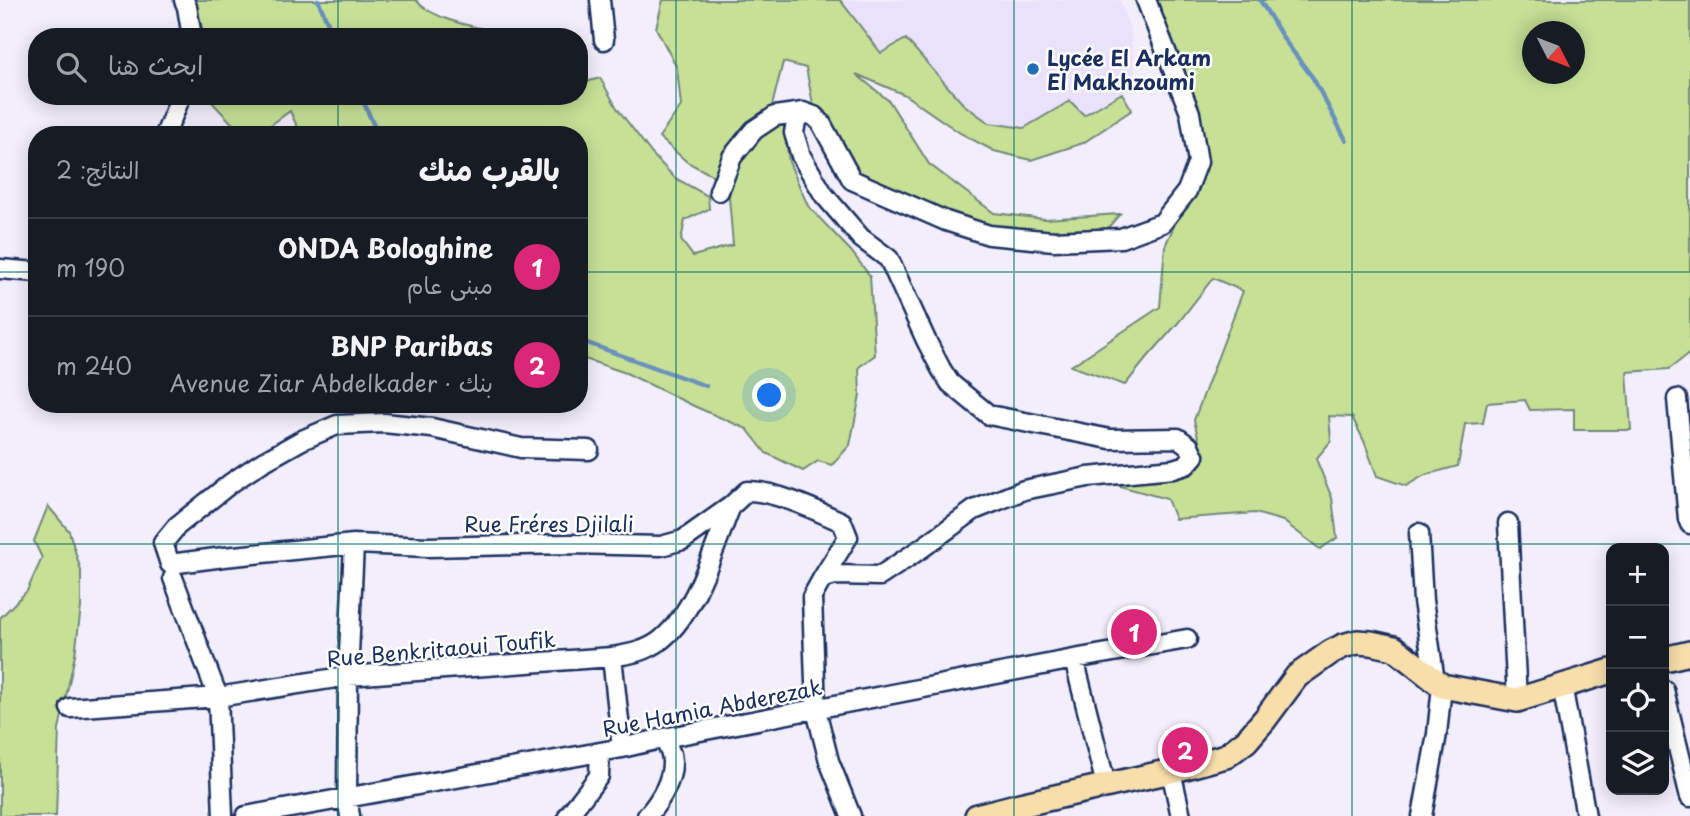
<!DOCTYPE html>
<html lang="ar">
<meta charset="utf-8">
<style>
body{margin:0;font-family:"Playpen Sans","Playpen Sans Arabic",sans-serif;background:#242831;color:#f1f3f6;direction:rtl}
.controls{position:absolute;right:21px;bottom:21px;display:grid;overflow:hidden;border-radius:14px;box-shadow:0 4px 18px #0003}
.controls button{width:63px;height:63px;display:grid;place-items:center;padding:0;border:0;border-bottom:2px solid #363941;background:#171b24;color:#f1f3f6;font:35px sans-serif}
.compass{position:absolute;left:1522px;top:21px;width:63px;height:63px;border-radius:50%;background:#171b24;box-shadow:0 4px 18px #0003;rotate:132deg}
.you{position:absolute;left:770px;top:396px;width:24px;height:24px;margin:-18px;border:5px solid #fff;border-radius:50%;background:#1a73e8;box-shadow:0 0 0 10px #1a73e833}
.badge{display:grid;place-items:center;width:46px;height:46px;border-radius:50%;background:#db2777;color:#fff;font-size:23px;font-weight:700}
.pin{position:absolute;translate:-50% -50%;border:4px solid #fff;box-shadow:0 2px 7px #0006}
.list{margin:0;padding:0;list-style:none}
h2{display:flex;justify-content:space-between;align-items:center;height:91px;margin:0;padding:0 28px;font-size:30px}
h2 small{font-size:23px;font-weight:400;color:#9ea1a6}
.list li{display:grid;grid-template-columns:46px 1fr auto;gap:21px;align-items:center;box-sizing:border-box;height:98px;padding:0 28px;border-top:2px solid #363941}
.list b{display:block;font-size:26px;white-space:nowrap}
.list p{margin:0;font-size:23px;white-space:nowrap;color:#9ea1a6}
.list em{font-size:23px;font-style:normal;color:#9ea1a6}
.icon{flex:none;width:38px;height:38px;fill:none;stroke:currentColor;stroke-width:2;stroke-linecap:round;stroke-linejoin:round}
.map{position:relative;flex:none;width:1690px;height:816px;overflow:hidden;direction:ltr}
.search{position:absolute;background:#171b24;box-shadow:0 4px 18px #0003;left:28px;top:28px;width:560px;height:77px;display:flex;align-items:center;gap:18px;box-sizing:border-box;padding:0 24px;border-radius:28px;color:#9ea1a6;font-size:26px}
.panel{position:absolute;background:#171b24;box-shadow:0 4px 18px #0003;left:28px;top:126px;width:560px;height:287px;border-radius:28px;direction:rtl}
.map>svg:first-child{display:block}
.built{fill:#eae2fa}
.green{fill:#c7e096;stroke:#71887a;stroke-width:2;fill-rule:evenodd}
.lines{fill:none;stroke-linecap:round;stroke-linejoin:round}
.stream{stroke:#6b90bd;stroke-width:4.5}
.minor-casing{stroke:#1b2f5e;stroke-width:23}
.major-casing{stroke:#1b2f5e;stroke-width:28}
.minor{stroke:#fff;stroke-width:18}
.major{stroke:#f8deab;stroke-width:23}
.grid{fill:none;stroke:#0f766e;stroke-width:2;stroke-opacity:0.55}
.poi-dot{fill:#1f6fb2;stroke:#fff;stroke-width:2.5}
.labels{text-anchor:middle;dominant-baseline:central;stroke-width:5;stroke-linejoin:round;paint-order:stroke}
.poi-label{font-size:21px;font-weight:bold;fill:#1b2f5e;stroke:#fff;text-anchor:start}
.street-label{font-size:21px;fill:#1b2f5e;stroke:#fff}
</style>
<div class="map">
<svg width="1690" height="816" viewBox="0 0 1690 816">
<rect width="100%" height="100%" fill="#f3eefc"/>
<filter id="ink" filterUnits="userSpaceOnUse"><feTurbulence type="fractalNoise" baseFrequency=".0143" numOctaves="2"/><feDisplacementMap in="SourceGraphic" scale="14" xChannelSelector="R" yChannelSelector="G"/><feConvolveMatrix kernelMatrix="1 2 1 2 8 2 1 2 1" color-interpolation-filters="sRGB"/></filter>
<g filter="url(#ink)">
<path class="built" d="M840 0H1120L1130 29 1136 86 1083 115 1070 101 1024 128 989 123 963 104 906 40 882 53Z"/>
<path class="green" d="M194 0H416C434 23 493 30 522 37H202V28Z
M663 0H840L881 53 906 39 963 104 989 123 1024 128 1070 101 1084 115 1122 93 1132 110 1083 143 1031 160 994 151 960 133 905 95 856 74 889 101 929 164 994 213 1045 219 1120 214 1107 229 1001 232 951 228 917 201 864 174 844 161 826 125 813 104 806 68 783 62 772 106 748 123 731 145 719 179 687 162 659 137 681 106 677 68 656 28Z
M1153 0H1690V353L1669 369 1627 372 1631 430H1574V409L1530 410 1525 400 1487 403 1483 423 1465 424 1458 466 1425 475 1406 486 1377 476 1364 441 1352 417 1329 416 1331 441 1316 459 1332 498 1337 538 1320 549 1283 521 1255 513 1175 519 1167 499 1120 486 1108 479 1161 480 1176 476 1202 454 1194 420 1243 291 1213 278 1178 323 1146 359 1125 385 1071 366 1160 307 1165 246 1183 206 1203 174 1206 144ZM1532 32H1574V74H1532Z
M600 78 617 108 652 154 675 178 708 196 709 209 685 220 681 240 693 256 733 245 729 197 732 173 750 148 766 130 784 125 789 162 808 206 851 251 870 276 875 355 859 367 860 395 850 445 832 465 818 461 803 471 766 453 747 429 696 407 626 373 579 357V135H301L290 111 257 135H243L209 99 208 96H579V84Z
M48 506 69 531 81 571V607L75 655 59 729 56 816H0V618L27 591 42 558 34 541Z"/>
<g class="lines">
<path class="stream" d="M318 0 334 37
M1260 0 1285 41 1313 78 1346 140
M361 96 378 135
M579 340 706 386"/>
<defs>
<path id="minor" d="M184 0 187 7 192 37
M600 0 604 40
M165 135 181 96
M719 191 732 157 754 130 775 116 803 112
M0 269 37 272
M1677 399 1688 519 1690 524
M589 450 521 448 432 428 384 423 337 425 302 440 261 463 231 483 177 526 163 543 170 564 224 557 354 544 428 547 569 544 661 546 683 540 731 506 747 491C776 491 815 510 842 522L848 537 822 579
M1508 523 1517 700
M1419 533 1423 601 1435 681
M173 578 218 697 223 816
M612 657 622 748
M1074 659 1106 785
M1562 685 1586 816
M1664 690 1690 797
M70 708 218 697 348 676 612 657C630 654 648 651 662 639 697 610 714 547 731 506
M1171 771 1181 816
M246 816 622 748 664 738 1074 659 1187 639
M350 816 347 797 348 676 354 544
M568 816 599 776 600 752
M647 816C661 800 676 776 671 754 669 749 666 743 664 738
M851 816 829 761 816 710 812 597 822 579 835 575 880 576 922 548 974 510 1024 490 1088 477 1173 469 1186 465 1194 456 1189 446 1178 438 1110 439 989 415 950 383 941 369 926 340 889 259 861 238 824 195 801 156 794 133 796 121 803 112 814 116 821 123 852 180 946 221 989 235 1054 241 1121 238 1162 223 1187 191 1198 162 1190 113 1146 0
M1422 816 1437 734 1442 686"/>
<path id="major" d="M1664 659 1690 653
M977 816 1020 805 1171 771 1226 756 1246 741 1265 719 1297 676 1331 652 1343 646 1357 642 1371 643 1394 648 1442 686 1517 700 1611 671"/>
</defs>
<use href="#minor" class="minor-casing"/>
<use href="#major" class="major-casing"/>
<use href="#minor" class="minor"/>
<use href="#major" class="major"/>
</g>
</g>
<path class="grid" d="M338 0V37M676 0V816M1014 0V816M1352 0V816M338 96V135M0 272H37M579 272H1690M338 404V816M0 544H1690"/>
<circle class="poi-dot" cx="1033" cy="69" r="7"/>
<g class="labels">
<g class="poi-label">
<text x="1047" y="57">Lycée El Arkam<tspan x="1047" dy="24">El Makhzoumi</tspan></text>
</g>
<g class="street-label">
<text x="549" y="523">Rue Fréres Djilali</text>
<text transform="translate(441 648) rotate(-5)">Rue Benkritaoui Toufik</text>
<text transform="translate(712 707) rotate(-11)">Rue Hamia Abderezak</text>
</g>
</g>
</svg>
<div class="controls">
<button>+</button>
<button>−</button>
<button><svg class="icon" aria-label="locate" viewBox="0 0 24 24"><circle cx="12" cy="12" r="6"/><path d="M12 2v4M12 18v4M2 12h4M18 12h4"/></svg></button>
<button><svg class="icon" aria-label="layers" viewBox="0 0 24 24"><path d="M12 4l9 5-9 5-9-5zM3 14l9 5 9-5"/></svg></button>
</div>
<svg class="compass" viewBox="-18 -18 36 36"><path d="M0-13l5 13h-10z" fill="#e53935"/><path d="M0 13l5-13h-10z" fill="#9ea1a6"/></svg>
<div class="you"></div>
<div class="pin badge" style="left:1134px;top:632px">1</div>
<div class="pin badge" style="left:1185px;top:750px">2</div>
<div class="search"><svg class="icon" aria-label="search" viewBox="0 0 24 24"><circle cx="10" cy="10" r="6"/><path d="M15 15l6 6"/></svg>ابحث هنا</div>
<section class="panel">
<h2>بالقرب منك<small>النتائج: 2</small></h2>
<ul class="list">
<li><span class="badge">1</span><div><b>ONDA Bologhine</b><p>مبنى عام</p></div><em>190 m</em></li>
<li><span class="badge">2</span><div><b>BNP Paribas</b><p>بنك · Avenue Ziar Abdelkader</p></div><em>240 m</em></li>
</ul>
</section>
</div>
